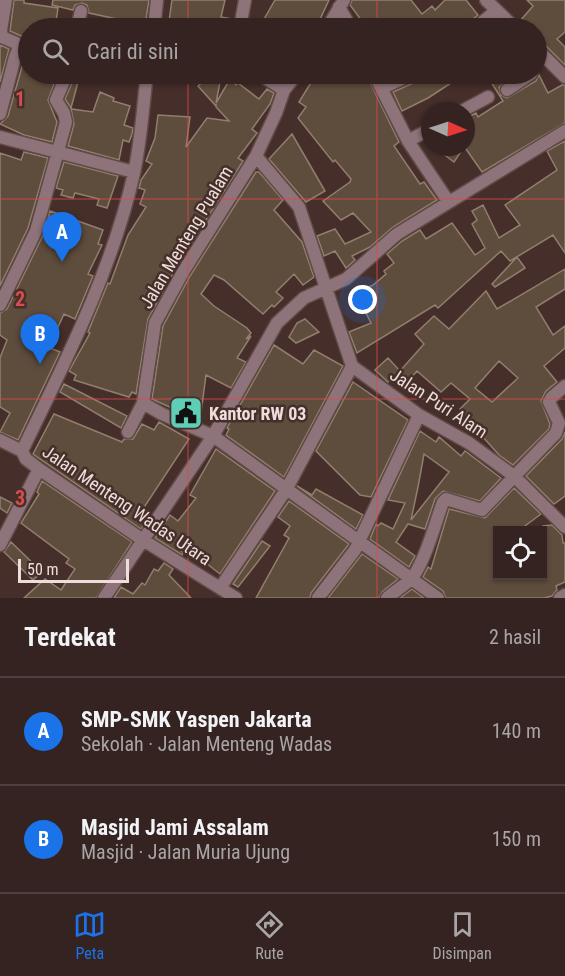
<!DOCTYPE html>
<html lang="id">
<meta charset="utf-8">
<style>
body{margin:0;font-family:"Roboto Condensed",sans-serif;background:#3c2b29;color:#f1f3f6}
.controls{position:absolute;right:18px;bottom:18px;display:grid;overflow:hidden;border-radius:0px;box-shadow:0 2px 4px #0004}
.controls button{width:54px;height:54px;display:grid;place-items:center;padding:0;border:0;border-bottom:2px solid #4e403e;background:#342320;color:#f1f3f6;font:30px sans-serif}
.compass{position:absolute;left:421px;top:102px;width:54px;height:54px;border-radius:50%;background:#342320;box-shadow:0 2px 4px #0004;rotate:93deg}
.scale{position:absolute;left:18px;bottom:15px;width:111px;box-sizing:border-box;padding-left:6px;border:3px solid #eddedb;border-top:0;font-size:16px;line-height:21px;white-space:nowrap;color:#eddedb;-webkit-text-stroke:4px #462f2a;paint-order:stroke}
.you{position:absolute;left:363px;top:300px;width:21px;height:21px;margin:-15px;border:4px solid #fff;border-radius:50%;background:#1a73e8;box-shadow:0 0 0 9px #1a73e833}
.badge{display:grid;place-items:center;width:39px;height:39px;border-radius:50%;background:#1a73e8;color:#fff;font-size:20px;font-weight:700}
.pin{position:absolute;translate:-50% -50px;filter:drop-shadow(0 2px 3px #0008)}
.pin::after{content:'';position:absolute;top:32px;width:21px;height:18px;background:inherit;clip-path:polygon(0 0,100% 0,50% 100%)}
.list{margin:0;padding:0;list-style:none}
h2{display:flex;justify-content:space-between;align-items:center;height:78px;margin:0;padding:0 24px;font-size:26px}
h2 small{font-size:20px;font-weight:400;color:#a9a4a5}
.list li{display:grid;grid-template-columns:39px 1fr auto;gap:18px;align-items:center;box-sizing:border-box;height:108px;padding:0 24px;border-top:2px solid #4e403e}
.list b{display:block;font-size:22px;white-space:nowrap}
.list p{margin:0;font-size:20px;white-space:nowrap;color:#a9a4a5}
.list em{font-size:20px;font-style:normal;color:#a9a4a5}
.icon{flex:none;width:33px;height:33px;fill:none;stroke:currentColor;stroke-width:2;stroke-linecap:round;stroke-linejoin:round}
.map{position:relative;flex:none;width:565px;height:598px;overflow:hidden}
.search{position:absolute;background:#342320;box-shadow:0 2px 4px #0004;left:18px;right:18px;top:18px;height:66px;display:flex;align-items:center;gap:15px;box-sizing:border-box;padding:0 21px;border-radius:33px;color:#a9a4a5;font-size:22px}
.sheet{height:294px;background:#342320}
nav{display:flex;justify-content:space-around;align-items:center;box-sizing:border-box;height:84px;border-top:2px solid #4e403e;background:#342320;font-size:16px;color:#a9a4a5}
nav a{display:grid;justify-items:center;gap:3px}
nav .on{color:#1a73e8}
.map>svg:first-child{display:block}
.building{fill:#5e4c3d;stroke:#927e6e;stroke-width:1.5;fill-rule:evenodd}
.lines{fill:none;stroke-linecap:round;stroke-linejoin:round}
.minor-casing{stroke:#614b46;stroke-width:15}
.minor{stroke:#8e747a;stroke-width:12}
.grid{fill:none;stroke:#db4c4c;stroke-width:1.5;stroke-opacity:0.55}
.labels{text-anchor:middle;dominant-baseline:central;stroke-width:5;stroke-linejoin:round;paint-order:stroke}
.street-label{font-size:18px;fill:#eddedb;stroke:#462f2a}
.poi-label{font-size:18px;font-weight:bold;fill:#eddedb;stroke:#462f2a;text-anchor:start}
.grid-label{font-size:20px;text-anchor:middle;font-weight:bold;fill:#db4c4c;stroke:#462f2a;stroke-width:5;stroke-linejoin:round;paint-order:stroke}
</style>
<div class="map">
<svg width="565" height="598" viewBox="0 0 565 598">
<rect width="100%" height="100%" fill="#462f2a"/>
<path class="building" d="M14 0H24V3L58 8 55 28H28V39L10 31Z
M53 0H149L145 25 89 13 87 5 82 3 75 5 73 10 52 5Z
M172 0H225L221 17 233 19 232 28H203V26L169 21Z
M275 0H329L316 28H259Z
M352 0H411L422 14 432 6 435 10 445 0H466L478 15 469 22 467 28H367L350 5Z
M527 0H565V32L557 39 565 47V65L542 42 537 40V28H523L520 21 533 6Z
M0 45 9 49 0 82Z
M25 56H28V74H58L48 100 57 122 52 142 24 135 0 124 8 116Z
M212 74 220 82 216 103 230 79 236 85 238 83 259 99 267 89 274 93 270 104 252 129 257 133 238 158 243 161 176 268 148 319 136 394 132 392 129 397 74 380 76 375 69 371 90 333 88 332 108 283 110 284 128 235 146 207 140 204 145 190 139 188 141 180 152 164 146 161 155 138 158 115 190 117 186 147 207 118 229 121 216 107V104V106L198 86Z
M305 74H366L399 142 394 146 420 184 424 182 437 200 393 227 370 247 352 256 355 260 346 268 335 251 324 256 317 236 335 229 345 244 371 232 353 213 341 220 323 201 350 182 351 179 335 160 333 162 298 118 306 107 299 102 312 81Z
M423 74H465L428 98 402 111 393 92 416 82Z
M486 74H517L499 87 501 95 507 98 536 81 539 75 548 93 562 85H565V123L482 172 466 149V118L476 113 478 117 503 101Z
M73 81 78 82 71 108 65 99Z
M100 92 114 98 113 101 130 106 124 125 133 128 132 134 129 142 123 140 119 160 68 146 74 124 71 109 93 112Z
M292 134 325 191 306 202 269 159Z
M565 141V253L553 235 510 261 501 251 438 308 435 305 357 353 349 332 371 323 356 293 373 285 386 274 384 271 394 263 387 254 402 241 420 230 426 239 452 223 475 255 485 248 472 224 477 220 472 211 483 205 499 238 520 225 505 205 557 170 547 151Z
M434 147H464L454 162Z
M24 152 48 158 28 228 0 286V153L21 160Z
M64 162 118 176 107 208 97 205 99 199 75 193 73 198 61 195 63 190 56 188Z
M256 172H259L283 200 274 210 302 242 314 277 303 285 294 274 276 292 283 298 274 307 272 305 263 314 224 280 214 275 201 294 214 306 247 328 251 333 246 339 251 336 237 358 246 362 231 388 206 375 200 421 152 399 163 326 190 276Z
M50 211 103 230 98 244 102 245 88 274 93 276 75 319 64 314 54 336 50 348 60 352 18 440 0 432 10 413 0 407V358L7 340 0 335V313L7 309 43 235Z
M517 257 525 268 495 287 492 284Z
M565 269V289L536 307 553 335 565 326V348L544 366 557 382 546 391 541 401 550 424 549 429 513 465 499 455 483 437 485 435 460 409 470 399 451 383 441 392 417 371 409 380 400 371 388 382 375 370 388 358 400 371 424 344 415 334 434 316 449 329 486 291 497 309ZM499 361 518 378 492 402 475 388Z
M305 319 319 332 296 343 289 337 297 323Z
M274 345 303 364 314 350 343 366 284 477 226 435 229 429 227 428Z
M353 382 408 420 371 497 360 495 316 451Z
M64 384 127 416 121 428 60 392Z
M54 414 122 442 124 439H133L142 424 154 430 159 422 189 439 141 512 149 517 141 529 33 454Z
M420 431 436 442 439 437 461 456 465 451 501 478 480 501 443 491 435 499 425 529 408 524 396 542 415 556 409 567 370 539 376 524 378 526 381 523 393 529 405 503 388 500ZM424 454 449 472 411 520 418 487Z
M565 432V496L554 504 526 476 562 439Z
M216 449 275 491 220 574 179 542 177 545 183 553 182 555 155 538 170 515 178 521 196 498 190 495Z
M42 481 132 542 96 598H24L45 579 61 590 75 569 66 563 69 559 21 523 39 494 37 492Z
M297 486 312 495 316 489 363 515 356 529Z
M514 488 541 514 518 531H498V576H543V526L552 525 562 535 563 543H565V582L556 586 557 590 552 596 544 598H446L443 591 423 577 428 567 431 569 449 509 485 518Z
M0 497 12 503 7 513 0 508Z
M289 501 349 544 311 593 310 598H256L289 538 284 535 290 526 278 517Z
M262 541 270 546 238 587 233 584Z
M11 542 42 572 33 580 4 552Z
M362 554 398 579 382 592 379 598H328Z
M164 563 173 569 169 575 191 598H114L121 587 133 594 142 583 145 585 154 569 158 571Z
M412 589 424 598H400Z"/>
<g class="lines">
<defs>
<path id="minor" d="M6 0 1 30 2 37 28 48
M486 0 515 28
M339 7 351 28
M77 28 81 11
M154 28 157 0
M240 28 245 0
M327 28 344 0
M475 28 496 11
M536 48 565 77
M259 74 284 90
M297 74 284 90 276 113 256 156 183 272 155 323 143 403 162 414 213 436 438 598
M374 74 408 141 448 201
M382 88 413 74
M507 90 531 74
M462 111 488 97
M0 114 15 57 20 45
M0 137 134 172
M408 141 430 129
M256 156 299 207 352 366 419 415 469 443 514 476 565 527
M0 305 36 231 66 122 64 113 56 100 67 74
M128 432 143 403
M0 440 22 451 26 459 39 469 143 540 236 598
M22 451C65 362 112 271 134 173 141 141 143 106 147 74
M0 545 39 469
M220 588 286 490 352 366
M104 598 213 436 277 323 304 298 346 279 397 234 565 131
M318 598 355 550 419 415
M387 598C394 592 409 582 413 577 427 555 434 527 443 502L446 499 482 510 556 433 559 423 549 402 552 397 565 386
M560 598 565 595"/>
</defs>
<use href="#minor" class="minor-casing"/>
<use href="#minor" class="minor"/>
</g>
<path class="grid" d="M188 0V28M377 0V28M188 74V598M377 74V598M0 199H565M0 399H565"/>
<defs>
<symbol id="civic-square" viewBox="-11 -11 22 22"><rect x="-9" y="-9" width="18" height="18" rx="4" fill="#5eceb7" stroke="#462f2a"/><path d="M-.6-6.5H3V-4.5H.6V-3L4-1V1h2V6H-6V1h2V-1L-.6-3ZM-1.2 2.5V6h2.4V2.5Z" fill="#111"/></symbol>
</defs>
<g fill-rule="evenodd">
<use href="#civic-square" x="167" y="394" width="38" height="38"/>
</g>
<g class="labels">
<g class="street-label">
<text transform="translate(186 237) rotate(-59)">Jalan Menteng Pualam</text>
<text transform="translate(439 403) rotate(33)">Jalan Puri Alam</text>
<text transform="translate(127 505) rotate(34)">Jalan Menteng Wadas Utara</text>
</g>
<g class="poi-label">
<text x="209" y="413">Kantor RW 03</text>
</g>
</g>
<g class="grid-label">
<text x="20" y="106">1</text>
<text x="20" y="306">2</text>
<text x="20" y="505">3</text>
</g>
</svg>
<div class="controls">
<button><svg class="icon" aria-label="locate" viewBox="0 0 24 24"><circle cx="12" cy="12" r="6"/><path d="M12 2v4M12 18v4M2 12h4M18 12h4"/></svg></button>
</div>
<svg class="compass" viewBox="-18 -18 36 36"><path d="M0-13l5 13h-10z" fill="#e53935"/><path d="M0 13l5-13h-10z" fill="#a9a4a5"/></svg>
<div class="scale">50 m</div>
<div class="you"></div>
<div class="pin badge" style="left:62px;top:262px">A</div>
<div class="pin badge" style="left:40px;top:364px">B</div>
<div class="search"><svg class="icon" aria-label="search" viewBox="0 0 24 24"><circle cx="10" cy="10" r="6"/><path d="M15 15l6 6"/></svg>Cari di sini</div>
</div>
<section class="sheet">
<h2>Terdekat<small>2 hasil</small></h2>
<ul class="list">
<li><span class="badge">A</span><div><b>SMP-SMK Yaspen Jakarta</b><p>Sekolah · Jalan Menteng Wadas</p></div><em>140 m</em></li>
<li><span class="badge">B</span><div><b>Masjid Jami Assalam</b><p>Masjid · Jalan Muria Ujung</p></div><em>150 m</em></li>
</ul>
</section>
<nav>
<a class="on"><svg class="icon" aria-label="map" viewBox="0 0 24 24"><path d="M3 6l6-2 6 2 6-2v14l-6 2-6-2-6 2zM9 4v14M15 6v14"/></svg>Peta</a>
<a><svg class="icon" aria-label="directions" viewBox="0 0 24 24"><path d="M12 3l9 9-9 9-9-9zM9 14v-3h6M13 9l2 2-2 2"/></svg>Rute</a>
<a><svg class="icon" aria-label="saved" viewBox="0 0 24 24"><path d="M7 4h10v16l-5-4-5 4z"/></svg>Disimpan</a>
</nav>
